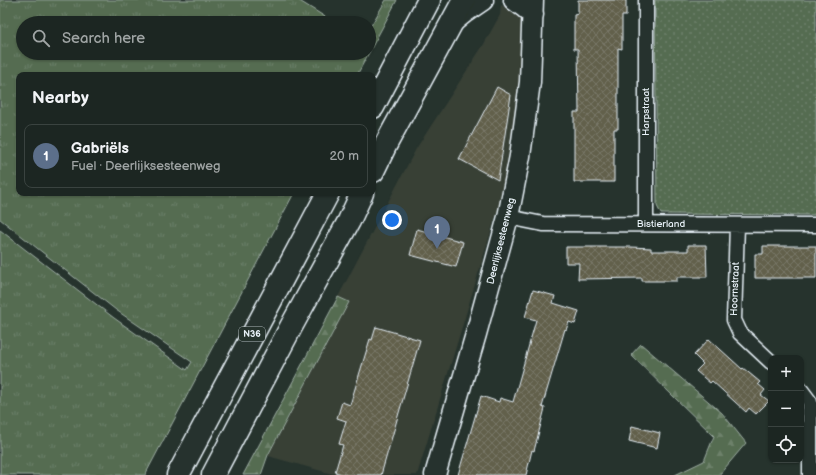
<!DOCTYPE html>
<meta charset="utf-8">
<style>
body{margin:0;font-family:"Balsamiq Sans",sans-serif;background:#252e2a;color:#f1f3f6}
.controls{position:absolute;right:12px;bottom:12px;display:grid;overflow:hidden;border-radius:8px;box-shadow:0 1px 3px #0004}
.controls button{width:36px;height:36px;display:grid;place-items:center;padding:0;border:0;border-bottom:1px solid #3a4340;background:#1c2622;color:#f1f3f6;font:20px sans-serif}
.you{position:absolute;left:392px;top:220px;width:14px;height:14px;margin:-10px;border:3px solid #fff;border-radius:50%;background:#1a73e8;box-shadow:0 0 0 6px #1a73e833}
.badge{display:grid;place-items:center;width:26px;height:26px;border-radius:50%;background:#ea580c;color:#fff;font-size:13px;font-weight:700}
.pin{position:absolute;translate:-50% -33px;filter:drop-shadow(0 1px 2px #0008)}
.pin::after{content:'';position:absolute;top:21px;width:14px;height:12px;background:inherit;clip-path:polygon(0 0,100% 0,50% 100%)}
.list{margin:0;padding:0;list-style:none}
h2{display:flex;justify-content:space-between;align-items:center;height:52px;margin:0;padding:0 16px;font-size:17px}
h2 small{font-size:13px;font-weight:400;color:#a0a5a5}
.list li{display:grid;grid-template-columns:26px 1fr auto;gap:12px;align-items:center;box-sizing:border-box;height:64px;margin:0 8px 8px;padding:0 8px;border:1px solid #3a4340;border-radius:8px}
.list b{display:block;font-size:15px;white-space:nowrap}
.list p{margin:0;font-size:13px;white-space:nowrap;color:#a0a5a5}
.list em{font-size:13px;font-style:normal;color:#a0a5a5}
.icon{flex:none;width:22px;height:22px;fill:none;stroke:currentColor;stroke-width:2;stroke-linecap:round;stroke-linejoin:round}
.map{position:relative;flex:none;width:816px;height:475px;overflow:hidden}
.search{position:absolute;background:#1c2622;box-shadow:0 1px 3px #0004;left:16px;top:16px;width:360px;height:44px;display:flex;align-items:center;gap:10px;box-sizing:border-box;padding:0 14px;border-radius:22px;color:#a0a5a5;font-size:15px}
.panel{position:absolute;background:#1c2622;box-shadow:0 1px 3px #0004;left:16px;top:72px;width:360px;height:124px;border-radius:8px}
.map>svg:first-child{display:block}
.built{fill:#384036}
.grass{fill:url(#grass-tufts);stroke:#9eaea4}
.forest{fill:url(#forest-firs);stroke:#9eaea4}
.park{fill:url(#park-dots);stroke:#9eaea4}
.building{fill:url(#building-cross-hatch);stroke:#e8f1f8}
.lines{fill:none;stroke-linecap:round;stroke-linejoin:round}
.minor-casing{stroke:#e8f1f8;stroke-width:17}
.secondary-casing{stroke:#e8f1f8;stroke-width:23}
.primary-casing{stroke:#e8f1f8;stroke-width:25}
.minor{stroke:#26332d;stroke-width:14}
.secondary{stroke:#26332d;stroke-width:20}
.primary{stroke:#26332d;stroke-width:22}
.labels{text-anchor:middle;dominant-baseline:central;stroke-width:3;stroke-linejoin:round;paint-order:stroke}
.shield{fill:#26332d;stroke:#aeb8bb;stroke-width:1}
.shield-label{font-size:9px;font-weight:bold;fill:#e8f1f8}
.street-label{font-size:10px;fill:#e8f1f8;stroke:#26332d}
</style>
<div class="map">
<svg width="816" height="475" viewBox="0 0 816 475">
<defs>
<pattern id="grass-tufts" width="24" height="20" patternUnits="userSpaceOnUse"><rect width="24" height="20" fill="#556c51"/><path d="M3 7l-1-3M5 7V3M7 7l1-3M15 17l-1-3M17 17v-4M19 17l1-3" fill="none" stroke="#6d816b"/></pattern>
<pattern id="forest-firs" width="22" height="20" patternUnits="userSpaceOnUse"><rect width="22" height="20" fill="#556c51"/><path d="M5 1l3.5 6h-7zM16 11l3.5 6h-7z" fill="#6d816b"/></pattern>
<pattern id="park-dots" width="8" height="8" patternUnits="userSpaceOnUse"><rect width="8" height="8" fill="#556c51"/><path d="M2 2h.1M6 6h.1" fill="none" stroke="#6d816b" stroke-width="1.8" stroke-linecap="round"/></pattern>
<pattern id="building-cross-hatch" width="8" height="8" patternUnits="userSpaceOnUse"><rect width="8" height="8" fill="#62604c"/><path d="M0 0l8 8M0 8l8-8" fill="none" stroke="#787767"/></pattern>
</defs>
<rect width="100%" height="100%" fill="#26332d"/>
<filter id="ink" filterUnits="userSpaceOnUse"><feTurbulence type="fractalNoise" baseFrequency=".025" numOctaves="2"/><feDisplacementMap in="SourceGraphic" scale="8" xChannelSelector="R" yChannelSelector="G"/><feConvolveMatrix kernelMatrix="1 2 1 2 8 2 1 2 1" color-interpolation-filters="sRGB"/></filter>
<g filter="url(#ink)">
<path class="built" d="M501 5 516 11 522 20 524 29 516 125 500 202 417 475H336L268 456 349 302 338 297 416 149 484 44 500 15Z"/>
<path class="grass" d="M0 0H298L335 23H23V53H369V29L386 0H397L357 75H19V193H294L145 475H0V230L114 318 187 370 192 362 116 310 0 219Z"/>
<path class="forest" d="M338 297 349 302 268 455 261 475H243Z
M641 344 722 413 746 443 719 475H675L704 461 714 436 631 355Z"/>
<path class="park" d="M655 0H816V215L661 214 657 206Z"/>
<path class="building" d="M578 0H626V16H622V49L618 48V129H614V182H574V112H579L578 49H574V15L578 14Z
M497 87 511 95 498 180 459 159Z
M417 229 463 242 456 267 410 255Z
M688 245H706L707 277H677V281H642V278L578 279 579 263H566V247H631L651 248V251H688Z
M763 246H816V278H755V254H763Z
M533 290 555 296 553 303 579 311 575 324 569 322 566 330 565 329 542 407 545 408 534 451 532 450 526 475H458L481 396 499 402 500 398 513 402 536 320 525 317Z
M376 327 420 340 381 475H346L335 472 343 445 339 444 346 421 337 418 342 402 350 405 370 339 372 340Z
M709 339 742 369 743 368 760 382 758 384 765 390 761 395 769 401 756 414 749 408 746 412 712 381 710 383 696 371 703 364 694 355Z
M632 426 660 433 657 448 629 441Z"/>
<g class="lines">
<defs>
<path id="minor" d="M508 217 543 224 816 225
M646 224V0
M737 225 734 320 740 333 771 362
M801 390 810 402V475"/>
<path id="secondary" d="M514 0 525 8 533 15
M453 22 464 13 483 0
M435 475 476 334 508 217 520 156 530 82 533 0"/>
<path id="primary" d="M373 107 429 0
M373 171 386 144 464 0
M178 475 328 193
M213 475 292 325 349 221 362 193"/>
</defs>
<use href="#minor" class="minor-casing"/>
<use href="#secondary" class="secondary-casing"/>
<use href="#primary" class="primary-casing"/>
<use href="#minor" class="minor"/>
<use href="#secondary" class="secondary"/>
<use href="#primary" class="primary"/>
</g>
</g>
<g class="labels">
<rect class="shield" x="239" y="327" width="26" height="14" rx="3"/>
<g class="shield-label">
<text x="252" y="334">N36</text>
</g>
<g class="street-label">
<text transform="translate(646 112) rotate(-90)">Harpstraat</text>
<text x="661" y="224">Bistierland</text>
<text transform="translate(501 241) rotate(-76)">Deerlijksesteenweg</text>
<text transform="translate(735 289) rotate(-88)">Hoornstraat</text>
</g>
</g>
</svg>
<div class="controls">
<button>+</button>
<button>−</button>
<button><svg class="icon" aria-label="locate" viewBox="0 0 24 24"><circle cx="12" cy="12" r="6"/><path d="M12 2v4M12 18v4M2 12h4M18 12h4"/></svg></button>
</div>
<div class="you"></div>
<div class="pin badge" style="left:437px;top:249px;background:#5c6f8a">1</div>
<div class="search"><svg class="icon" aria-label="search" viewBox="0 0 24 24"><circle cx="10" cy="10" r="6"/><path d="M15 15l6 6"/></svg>Search here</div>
<section class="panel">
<h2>Nearby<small></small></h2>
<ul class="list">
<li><span class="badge" style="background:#5c6f8a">1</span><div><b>Gabriëls</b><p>Fuel · Deerlijksesteenweg</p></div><em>20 m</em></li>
</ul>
</section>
</div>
